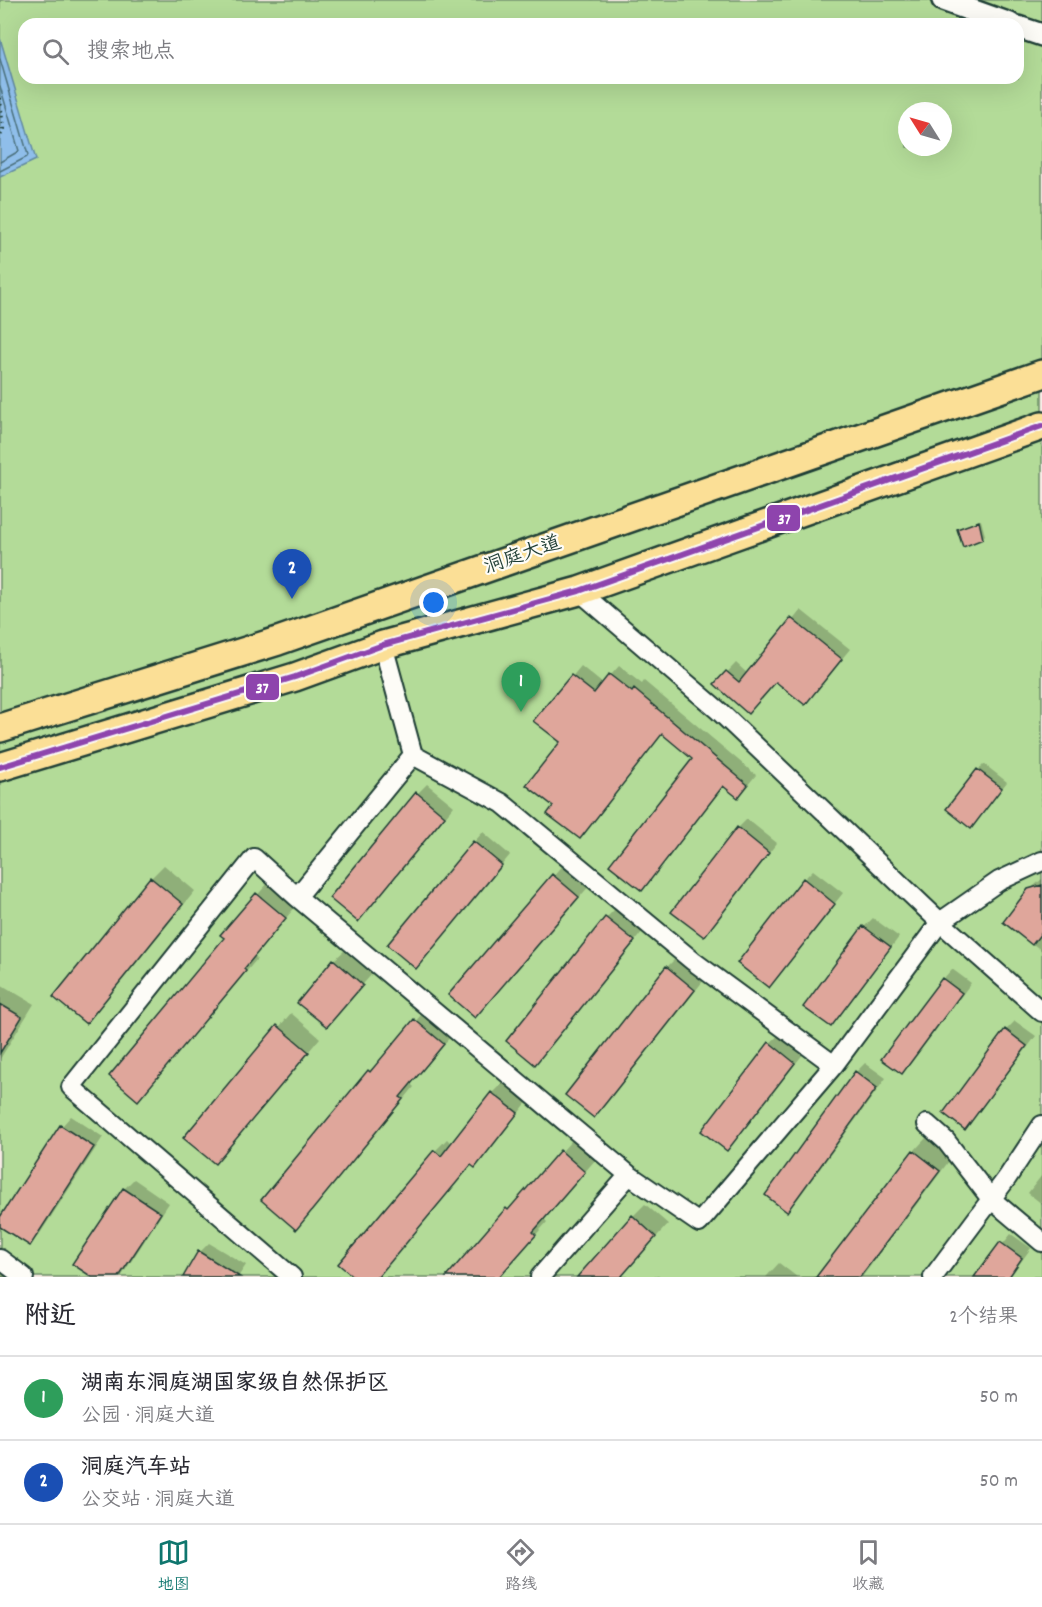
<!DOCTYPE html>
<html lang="zh">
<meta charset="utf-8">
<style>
body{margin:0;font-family:Dekko,"LXGW WenKai TC",sans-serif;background:#f7f7f7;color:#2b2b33}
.compass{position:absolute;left:898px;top:102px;width:54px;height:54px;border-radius:50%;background:#fff;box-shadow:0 6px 24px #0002;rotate:307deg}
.you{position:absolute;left:434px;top:603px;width:21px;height:21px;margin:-15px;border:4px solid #fff;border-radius:50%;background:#1a73e8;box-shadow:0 0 0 9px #1a73e833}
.badge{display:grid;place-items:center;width:39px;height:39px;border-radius:50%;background:#0f766e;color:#fff;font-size:20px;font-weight:700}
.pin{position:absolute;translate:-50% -50px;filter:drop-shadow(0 2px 3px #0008)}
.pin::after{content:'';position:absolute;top:32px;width:21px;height:18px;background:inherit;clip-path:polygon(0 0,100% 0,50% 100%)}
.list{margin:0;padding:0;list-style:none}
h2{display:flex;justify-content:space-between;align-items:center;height:78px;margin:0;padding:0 24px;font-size:26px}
h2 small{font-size:20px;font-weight:400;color:#7c7c81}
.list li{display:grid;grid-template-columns:39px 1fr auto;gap:18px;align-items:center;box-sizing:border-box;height:84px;padding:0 24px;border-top:2px solid #e1e1e2}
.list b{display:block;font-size:22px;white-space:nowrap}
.list p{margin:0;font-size:20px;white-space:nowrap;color:#7c7c81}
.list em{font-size:20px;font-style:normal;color:#7c7c81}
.icon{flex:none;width:33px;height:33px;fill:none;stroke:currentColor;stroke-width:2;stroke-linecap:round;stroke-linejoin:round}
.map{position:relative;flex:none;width:1042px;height:1277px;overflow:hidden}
.search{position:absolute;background:#fff;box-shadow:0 6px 24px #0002;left:18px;right:18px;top:18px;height:66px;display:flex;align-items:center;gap:15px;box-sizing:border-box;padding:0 21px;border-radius:18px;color:#7c7c81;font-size:22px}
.sheet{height:246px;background:#fff}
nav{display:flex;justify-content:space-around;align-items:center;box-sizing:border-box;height:84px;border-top:2px solid #e1e1e2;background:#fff;font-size:16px;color:#7c7c81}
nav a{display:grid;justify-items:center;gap:3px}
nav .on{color:#0f766e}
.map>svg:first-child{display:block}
.green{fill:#b3db98;stroke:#698c66;stroke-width:1.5;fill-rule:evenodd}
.water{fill:#8fbeea;stroke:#628aa1;stroke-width:1.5}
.shadow{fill:#0003}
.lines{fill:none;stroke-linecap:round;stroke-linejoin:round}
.shore{stroke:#4c717d;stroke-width:1.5}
.building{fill:#dfa69b;stroke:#1f3d34;stroke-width:1.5}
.minor-casing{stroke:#1f3d34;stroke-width:22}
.tertiary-casing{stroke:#1f3d34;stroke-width:26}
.primary-casing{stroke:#1f3d34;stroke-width:32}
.path{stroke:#1f3d34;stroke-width:4;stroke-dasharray:1.5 4.5;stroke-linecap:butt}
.minor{stroke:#fdfcf7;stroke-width:18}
.tertiary{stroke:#fdfcf7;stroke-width:21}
.primary{stroke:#fbdf96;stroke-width:27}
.bus-1-casing{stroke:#fdfcf7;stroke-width:10}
.bus-1{stroke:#8e44ad;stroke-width:6}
.labels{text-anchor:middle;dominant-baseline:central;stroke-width:4.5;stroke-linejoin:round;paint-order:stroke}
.street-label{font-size:20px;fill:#1f3d34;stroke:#fdfcf7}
.line-badge{stroke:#fdfcf7;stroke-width:2}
.badge-label{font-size:16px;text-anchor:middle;font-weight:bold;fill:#fff}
</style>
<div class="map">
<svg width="1042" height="1277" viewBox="0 0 1042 1277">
<rect width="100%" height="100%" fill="#f7ebe5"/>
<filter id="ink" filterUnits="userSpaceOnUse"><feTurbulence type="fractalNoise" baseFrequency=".0167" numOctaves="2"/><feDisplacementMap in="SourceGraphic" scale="12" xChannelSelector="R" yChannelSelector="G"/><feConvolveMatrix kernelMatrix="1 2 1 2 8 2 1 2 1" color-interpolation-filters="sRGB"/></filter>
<g filter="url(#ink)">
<path class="green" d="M0 0H1042V1277H0ZM24 24H1018V78H24ZM907 111H943V147H907Z"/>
<path class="water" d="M0 38 36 160 0 177Z"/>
<path class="shadow" d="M981 520 985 535 983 538 959 530Z
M801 610 850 649 805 703 777 680 716 684 736 663 748 674Z
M581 666 603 684 619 666 642 684 644 681 756 775 747 786 725 785 651 879 694 759 663 733 579 837 556 806 562 742 535 721Z
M984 764 1007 782 977 820 978 770Z
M427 784 454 806 367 910 418 793Z
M747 819 777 843 703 935 738 828Z
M483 832 510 855 425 958 474 842Z
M566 862 591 884 475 1016 450 995Z
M164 865 195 891 99 1009 86 1022 151 878Z
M813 870 843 893 769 986 804 879Z
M1042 879V951L1005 922 1029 890Z
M269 882 297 905 254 956 257 959 138 1099 226 938 222 935Z
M619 905 646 927 548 1050 535 1063 508 1041 606 918Z
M873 918 899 937 840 1016 830 1025 864 927Z
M344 951 372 974 327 1025 334 960Z
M679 955 707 976 607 1103 594 1116 667 967Z
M952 969 971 983 911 1063 902 1072 943 979Z
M2 985 34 1004 0 1059V987Z
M427 1008 455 1031 411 1084 414 1087 308 1216 369 1071 382 1060Z
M291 1013 320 1038 215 1162 185 1138Z
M1015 1021 1036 1036 974 1118 965 1128 1006 1030Z
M780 1034 804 1053 727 1149 770 1043Z
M865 1063 886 1078 797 1200 787 1210 856 1072Z
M504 1081 528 1101 486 1154 475 1166 472 1164 379 1275 340 1263 435 1151 447 1139 452 1144 492 1093Z
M71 1116 103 1137 39 1235 29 1244 0 1225V1220L62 1126Z
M926 1138 952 1157 862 1277H821L914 1151Z
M573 1139 596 1159 544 1219 547 1222 499 1277H448Z
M1042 1175V1204L1028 1193Z
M134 1179 169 1203 121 1277H94L124 1189Z
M645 1204 668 1224 620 1277 633 1216Z
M1011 1234 1031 1248 1010 1277H976Z
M209 1243 246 1265 238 1277 200 1252Z
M0 1261 19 1277H0Z
M779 1263 797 1277H766Z"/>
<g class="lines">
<path class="shore" d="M0 59 28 155 27 157 0 171
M0 86 19 151 0 162"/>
</g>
<path class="building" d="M979 521 983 539 963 547 957 529Z
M791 618 842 659 805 705 776 682 748 714 714 684 726 671 739 682Z
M609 674 632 692 634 689 748 785 738 798 723 786 642 891 609 865 692 759 662 734 580 839 547 814 553 806 526 785 560 742 533 721 571 675 594 693Z
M977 769 1002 788 971 829 946 809Z
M416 792 445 816 358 922 329 898Z
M737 827 769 853 704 937 671 912Z
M473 841 502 865 416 969 387 945Z
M552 874 579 897 475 1018 448 995Z
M150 877 183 904 86 1024 53 997Z
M803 878 835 904 769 988 737 963Z
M1042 885V932L1032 945 1003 922 1028 889Z
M256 893 286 918 244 969 246 971 138 1101 109 1076 224 938 220 935Z
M605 917 635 941 535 1065 506 1041Z
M863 926 891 947 831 1027 803 1007Z
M333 959 363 985 327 1027 297 1003Z
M666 966 695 990 594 1118 565 1095Z
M942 978 962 993 902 1074 881 1059Z
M0 1004 22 1017 0 1053Z
M414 1019 444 1044 400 1097 403 1099 296 1230 261 1200 368 1070 370 1072Z
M277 1025 309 1052 215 1164 183 1138Z
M1005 1029 1027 1046 965 1130 943 1113Z
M769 1042 795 1063 727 1151 701 1131Z
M855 1071 877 1088 787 1212 765 1195Z
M491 1092 518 1113 475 1168 471 1165 378 1277H354L338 1264 434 1150 441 1156Z
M60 1125 94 1147 30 1246 0 1227V1217Z
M560 1150 585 1172 533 1232 536 1235 499 1277H446L506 1208 508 1210Z
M913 1150 940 1171 860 1277H816Z
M123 1188 161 1213 119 1277H92L72 1264Z
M632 1215 656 1237 621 1277H577Z
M1000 1242 1022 1258 1009 1277H974Z
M198 1251 240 1277H183Z"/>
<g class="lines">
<defs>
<path id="minor" d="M579 591 719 711 940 922 999 881 1042 861
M383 645 413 755 297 897 629 1175 699 1223 834 1065 940 922 1042 1012
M413 755 502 803 693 961 834 1065
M927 1124 946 1141 991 1199 1042 1242
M0 1259 24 1277
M292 1277 71 1087 254 858 297 897
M540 1277 629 1175
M933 1277 1007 1178 1042 1125"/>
<path id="tertiary" d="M943 0 1010 24
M1018 27 1042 35"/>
<path id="primary" d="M0 728 278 641 1042 374
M0 767 295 677 383 645 579 591 1042 426"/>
</defs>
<use href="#minor" class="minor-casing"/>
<use href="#tertiary" class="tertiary-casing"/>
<use href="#primary" class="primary-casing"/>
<path class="path" d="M0 98 3 129 0 136"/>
<use href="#minor" class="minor"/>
<use href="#tertiary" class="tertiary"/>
<use href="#primary" class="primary"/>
<defs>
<path id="bus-1" d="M0 767 295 677 383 645 579 591 1042 426"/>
</defs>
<use href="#bus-1" class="bus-1-casing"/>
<use href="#bus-1" class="bus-1"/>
</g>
</g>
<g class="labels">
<g class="street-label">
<text transform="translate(523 556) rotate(-19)">洞庭大道</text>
</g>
</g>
<g class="line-badge">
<rect x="766" y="504" width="35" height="28" rx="6" fill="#8e44ad"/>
<rect x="245" y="673" width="35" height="28" rx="6" fill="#8e44ad"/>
</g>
<g class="badge-label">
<text x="784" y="524">37</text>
<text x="262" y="693">37</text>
</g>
</svg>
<svg class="compass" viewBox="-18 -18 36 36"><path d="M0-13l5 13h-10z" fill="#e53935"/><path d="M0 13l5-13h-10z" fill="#7c7c81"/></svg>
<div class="you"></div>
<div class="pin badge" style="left:521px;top:712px;background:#2e9e5b">1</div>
<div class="pin badge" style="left:292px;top:599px;background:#1a4fb4">2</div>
<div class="search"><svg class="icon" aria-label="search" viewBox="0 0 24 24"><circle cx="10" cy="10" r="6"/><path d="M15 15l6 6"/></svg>搜索地点</div>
</div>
<section class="sheet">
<h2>附近<small>2个结果</small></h2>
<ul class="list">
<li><span class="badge" style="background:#2e9e5b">1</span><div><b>湖南东洞庭湖国家级自然保护区</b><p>公园 · 洞庭大道</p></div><em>50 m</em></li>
<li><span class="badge" style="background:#1a4fb4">2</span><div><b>洞庭汽车站</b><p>公交站 · 洞庭大道</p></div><em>50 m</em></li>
</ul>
</section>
<nav>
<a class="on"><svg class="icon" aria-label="map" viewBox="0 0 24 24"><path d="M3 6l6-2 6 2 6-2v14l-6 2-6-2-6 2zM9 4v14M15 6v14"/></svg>地图</a>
<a><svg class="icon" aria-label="directions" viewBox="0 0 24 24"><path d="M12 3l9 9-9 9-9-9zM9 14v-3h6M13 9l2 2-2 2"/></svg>路线</a>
<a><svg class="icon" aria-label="saved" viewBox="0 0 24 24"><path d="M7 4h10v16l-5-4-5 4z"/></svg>收藏</a>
</nav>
